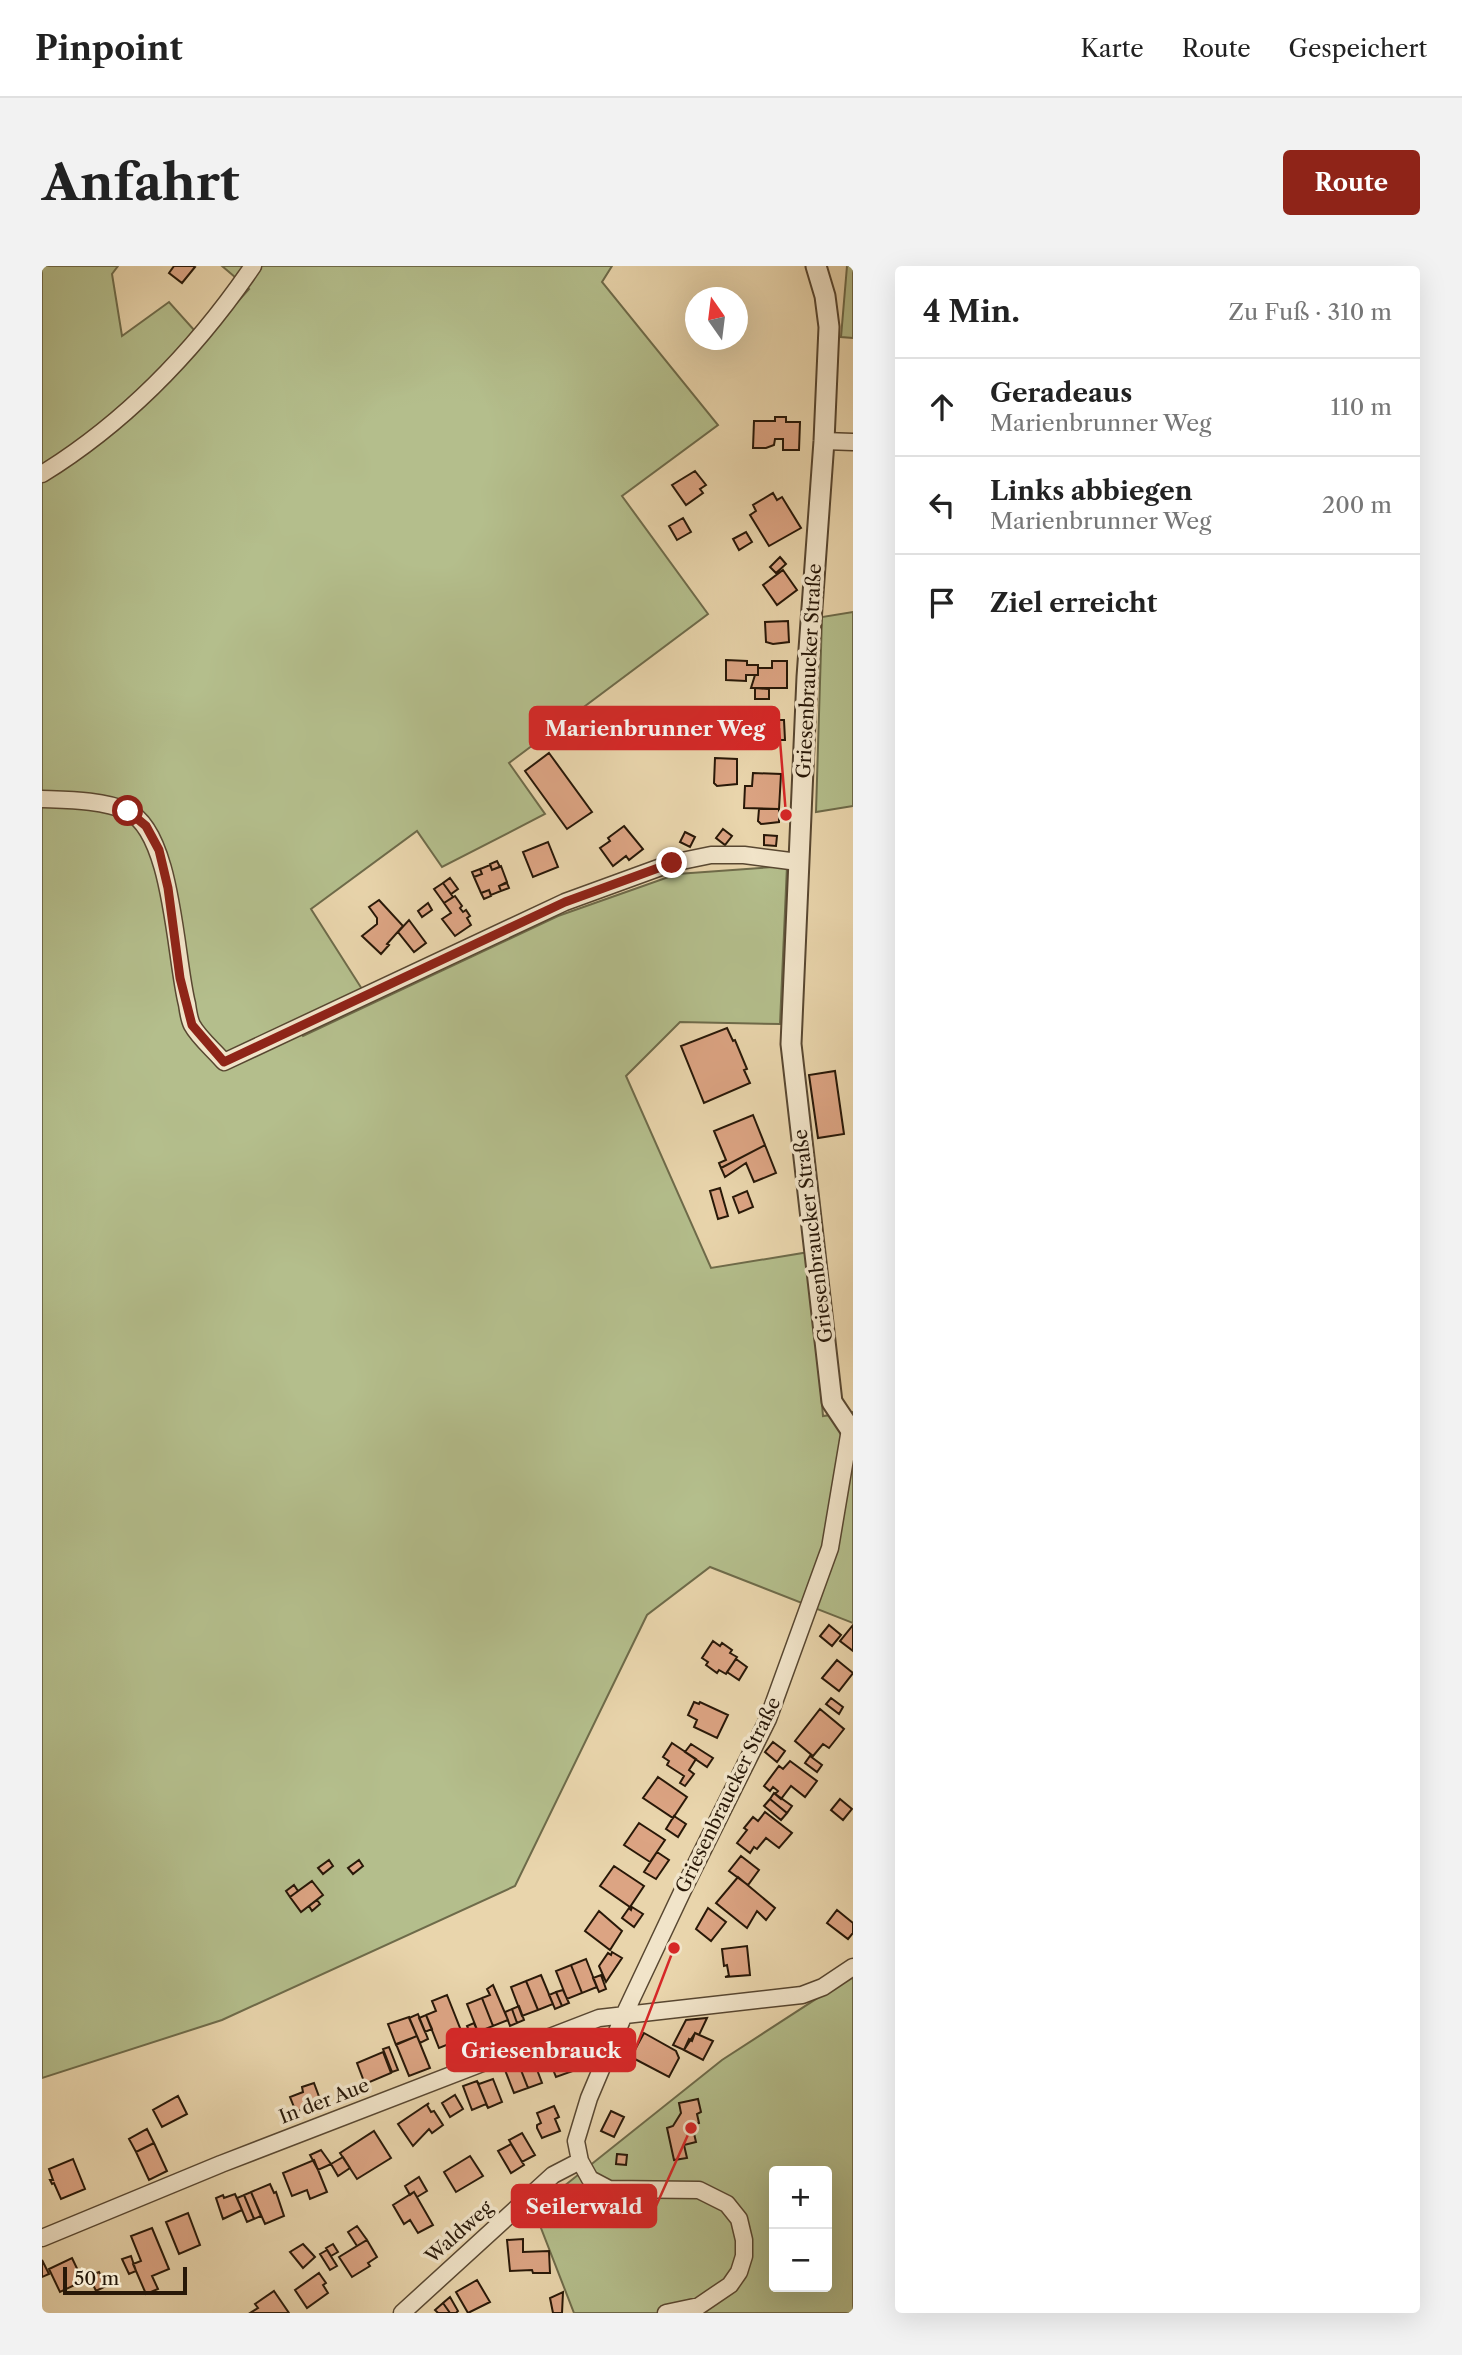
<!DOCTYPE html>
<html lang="de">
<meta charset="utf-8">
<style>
body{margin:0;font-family:"Libre Caslon Text",serif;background:#f2f2f2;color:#222}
.controls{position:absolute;right:21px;bottom:21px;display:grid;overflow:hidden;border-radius:7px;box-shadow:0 7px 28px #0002}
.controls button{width:63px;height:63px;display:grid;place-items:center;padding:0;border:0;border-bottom:2px solid #e0e0e0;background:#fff;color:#222;font:35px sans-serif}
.compass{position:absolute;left:643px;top:21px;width:63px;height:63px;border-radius:50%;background:#fff;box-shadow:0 7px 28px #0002;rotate:346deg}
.scale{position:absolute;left:21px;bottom:18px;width:124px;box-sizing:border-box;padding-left:7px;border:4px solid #281808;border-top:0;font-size:19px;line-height:24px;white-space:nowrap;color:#281808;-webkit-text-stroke:5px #f1e4c9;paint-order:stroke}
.stop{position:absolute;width:21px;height:21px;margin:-16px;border:5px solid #8f2418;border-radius:50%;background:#fff}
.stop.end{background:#8f2418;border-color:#fff;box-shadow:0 2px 7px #0008}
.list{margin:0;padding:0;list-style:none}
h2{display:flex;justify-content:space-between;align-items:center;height:91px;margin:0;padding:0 28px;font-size:30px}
h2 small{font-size:23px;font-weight:400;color:#767676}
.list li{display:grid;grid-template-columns:46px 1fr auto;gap:21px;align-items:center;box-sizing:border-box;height:98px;padding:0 28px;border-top:2px solid #e0e0e0}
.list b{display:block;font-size:26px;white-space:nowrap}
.list p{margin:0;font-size:23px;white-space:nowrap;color:#767676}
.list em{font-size:23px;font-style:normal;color:#767676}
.icon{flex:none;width:38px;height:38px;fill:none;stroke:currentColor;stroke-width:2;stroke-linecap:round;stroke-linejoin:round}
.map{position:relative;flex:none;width:811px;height:2047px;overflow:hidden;border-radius:7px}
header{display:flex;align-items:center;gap:42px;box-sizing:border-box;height:98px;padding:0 35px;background:#fff;border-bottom:2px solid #e0e0e0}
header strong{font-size:33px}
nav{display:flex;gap:38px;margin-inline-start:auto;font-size:24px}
.intro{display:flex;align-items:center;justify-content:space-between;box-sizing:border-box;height:168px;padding:0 42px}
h1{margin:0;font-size:49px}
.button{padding:18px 32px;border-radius:7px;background:#8f2418;color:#fff;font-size:24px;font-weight:700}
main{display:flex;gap:42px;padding:0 42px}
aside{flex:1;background:#fff;border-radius:7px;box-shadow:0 7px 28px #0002}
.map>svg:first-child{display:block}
.green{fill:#b4be8c;stroke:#6e6b4a;stroke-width:2;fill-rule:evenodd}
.building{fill:#dca483;stroke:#281808;stroke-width:2}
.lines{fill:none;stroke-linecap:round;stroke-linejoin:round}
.minor-casing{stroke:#584731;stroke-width:19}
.tertiary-casing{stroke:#584731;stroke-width:23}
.minor{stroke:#f1e4c9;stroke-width:16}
.tertiary{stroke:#f1e4c9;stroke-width:19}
.route{stroke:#8f2418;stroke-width:9}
.labels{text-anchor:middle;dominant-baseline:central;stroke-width:7;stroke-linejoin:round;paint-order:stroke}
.street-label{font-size:19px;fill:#281808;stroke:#f1e4c9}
.leader{fill:none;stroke:#d62828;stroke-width:2.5}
.callout-dot{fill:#d62828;stroke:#f1e4c9;stroke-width:2.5}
.callout{fill:#d62828;stroke:#d62828;stroke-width:2.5}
.callout-label{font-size:21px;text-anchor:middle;font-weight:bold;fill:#fff}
</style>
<header>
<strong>Pinpoint</strong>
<nav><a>Karte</a><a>Route</a><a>Gespeichert</a></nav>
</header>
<div class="intro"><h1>Anfahrt</h1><a class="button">Route</a></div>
<main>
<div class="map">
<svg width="811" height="2047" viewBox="0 0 811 2047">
<rect width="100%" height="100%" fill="#e9d5ac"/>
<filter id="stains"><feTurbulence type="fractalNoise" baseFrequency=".00286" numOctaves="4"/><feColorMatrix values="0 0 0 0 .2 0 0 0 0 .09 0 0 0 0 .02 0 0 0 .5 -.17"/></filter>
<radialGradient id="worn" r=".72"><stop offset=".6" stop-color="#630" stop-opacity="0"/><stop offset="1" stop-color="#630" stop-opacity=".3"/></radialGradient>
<path class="green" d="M0 0H76L70 8 80 70 127 36 161 74 207 23 180 0H570L560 16 676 159 580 230 666 348 467 497 503 548 400 601 375 565 269 643 320 723 252 757 261 770 516 650 635 608 745 600 738 758 638 756 584 810 669 1002 767 986 781 1150 811 1146V1357L668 1301 605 1349 473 1620 180 1754 0 1812Z
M805 0H811V72L799 71Z
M811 346V540L774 546 780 351Z
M811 1709V2047H532L492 1944 680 1794ZM732 1905H785V2021H732Z"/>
<path class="building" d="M132 0H151L153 1 140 17 127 7Z
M733 151H744V156H758L757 184H741V173H733L732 179 724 182H711L712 155H733Z
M653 205 664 219 658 223 661 227 644 239 630 219Z
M731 227 735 234 740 231 759 262 727 280 708 249 714 245 711 239Z
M641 252 649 266 635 274 627 260Z
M704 266 710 276 697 284 691 273Z
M738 291 744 298 734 307 728 301Z
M741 304 755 324 735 339 721 319Z
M746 355 747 376 731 378 724 376 723 356Z
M684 394 705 395V399H716V409H704V415L684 414Z
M730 395H745V422H709L713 409H716V402H730Z
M713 422 727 423V433H713Z
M721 454H742L743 474H721Z
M507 487 550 546 525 563 483 505Z
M673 492 695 493V518L675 520 672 517Z
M711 507 739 508 737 543 702 542 703 520H710Z
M717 543H737V556L719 558 716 555Z
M582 560 601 583 587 594 584 590 571 600 558 582 568 575 566 572Z
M681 563 690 570 683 579 674 572Z
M643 566 653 571 648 581 638 576Z
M722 569 735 570 734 580 722 579Z
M506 576 516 601 491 611 481 586Z
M455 595 458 601 450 604 448 598Z
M448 599 450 604 459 600 465 616 457 620 459 625 449 629 447 624 439 627 432 611 440 608 438 603Z
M438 603 440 608 432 611 430 606Z
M408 612 416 623 409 628 401 617Z
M401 617 411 631 402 637 392 623Z
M465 617 467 622 459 625 457 620Z
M447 624 449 630 442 633 439 627Z
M413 630 420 640 418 642 421 646 424 644 428 650 425 652 429 659 413 670 400 653 409 647 402 637Z
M337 634 361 660 345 678 347 679 339 688 320 670 335 658V652L327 641Z
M386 637 390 644 380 651 376 645Z
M367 654 384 677 372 686 356 666Z
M685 762 691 775 693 774 705 803 702 804 708 817 662 837 639 780Z
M793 805 802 868 776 872 767 809Z
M711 849 723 879 679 902 677 897 684 894 672 865Z
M723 879 734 907 712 916 704 897 683 911 679 902Z
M678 922 686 950 676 953 668 925Z
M705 925 711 941 697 947 691 931Z
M787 1359 799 1369 790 1380 778 1370Z
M811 1359V1385L798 1375Z
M671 1375 678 1380 680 1377 690 1384 688 1387 695 1391 684 1408 677 1404 675 1407 664 1399 666 1396 660 1392Z
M694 1393 705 1401 697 1414 685 1406Z
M795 1394 811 1407 797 1425 780 1412Z
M789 1432 801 1441 797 1448 784 1438Z
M652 1436 657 1438 658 1436 686 1449 675 1472 652 1461 655 1454 646 1449Z
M778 1443 802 1463 787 1482 781 1478 771 1490 753 1475Z
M731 1476 743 1485 735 1496 723 1486Z
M630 1477 654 1493 647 1504 652 1508 643 1520 638 1517 642 1510 625 1499 627 1495 621 1491Z
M649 1478 671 1492 665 1501 643 1486Z
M768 1490 780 1499 775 1506 763 1497Z
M748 1495 775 1515 763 1531 749 1520 739 1533 733 1528 736 1525 731 1521 728 1525 722 1520 737 1500 741 1503Z
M616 1511 645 1531 631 1552 601 1532Z
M732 1527 750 1540 745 1547 728 1533Z
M728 1533 745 1547 739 1554 722 1540Z
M798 1533 810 1543 801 1554 789 1544Z
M723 1546 750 1567 737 1582 724 1572 715 1583 712 1581 708 1587 695 1577 705 1564 702 1562 711 1551 716 1555Z
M632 1550 644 1558 636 1571 624 1563Z
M597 1557 623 1574 608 1596 582 1579Z
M615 1586 627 1594 614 1613 602 1606Z
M699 1590 717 1604 706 1619 687 1605Z
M287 1594 291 1600 281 1608 276 1602Z
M317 1594 321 1600 311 1608 306 1602Z
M572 1600 602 1620 588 1641 558 1620Z
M696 1611 733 1642 724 1654 715 1645 705 1662 674 1637Z
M270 1615 281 1629 259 1646 248 1631Z
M252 1619 256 1625 248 1631 244 1625Z
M275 1634 278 1638 270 1645 267 1640Z
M590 1641 601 1648 592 1661 580 1652 587 1642 589 1644Z
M666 1642 684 1656 669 1675 654 1663Z
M795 1644 811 1657V1667L806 1673 785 1657Z
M557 1645 580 1665 568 1684 543 1665Z
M705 1680 708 1709 683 1711 687 1710 685 1699 682 1700 680 1683Z
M570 1686 580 1692 564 1716 557 1700 566 1687 569 1689Z
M544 1693 555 1721 540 1727 529 1699Z
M529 1699 540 1727 525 1733 514 1705Z
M499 1709 511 1738 496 1744 484 1715Z
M559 1709 564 1723 557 1726 551 1712Z
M484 1715 496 1744 480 1750 469 1721Z
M451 1719 466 1754 451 1760 440 1732 448 1729 445 1723Z
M521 1724 527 1737 520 1740 514 1726Z
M514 1726 520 1740 513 1743 507 1729Z
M405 1729 422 1772 397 1782 384 1749 394 1745 390 1735Z
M440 1732 451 1760 436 1766 425 1738Z
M477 1740 482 1754 475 1757 470 1743Z
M470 1743 475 1757 468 1760 463 1746Z
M376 1748 386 1773 378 1777 367 1752Z
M384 1749 390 1763 383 1766 377 1752Z
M367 1751 375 1770 354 1779 346 1758Z
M665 1752 657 1769 653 1767 650 1775 647 1773 642 1784 631 1779 644 1754Z
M432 1757 438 1771 431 1774 425 1760Z
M602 1767 634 1785 637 1792 627 1811 589 1791Z
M653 1767 671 1775 661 1794 642 1784Z
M375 1770 388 1802 367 1810 354 1778Z
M533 1777 542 1801 528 1806 519 1783Z
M347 1781 356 1804 350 1806 341 1783Z
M519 1783 528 1806 514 1811 505 1788Z
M341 1786 349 1807 323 1818 315 1797Z
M491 1793 500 1817 486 1822 477 1799Z
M477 1799 486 1822 472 1827 463 1804Z
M451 1813 460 1836 446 1842 435 1815 437 1818Z
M435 1815 446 1842 444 1838 430 1844 421 1820Z
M272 1817 279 1836 254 1846 248 1831 261 1826 260 1821Z
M413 1829 421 1843 408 1851 400 1837Z
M136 1830 145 1848 120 1861 111 1844Z
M656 1833 659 1846 655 1848 657 1857 650 1859 654 1876 642 1879 645 1892 632 1894 625 1862 631 1860 639 1847 637 1837Z
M387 1837 385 1839 389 1846 392 1845 401 1859 390 1867 387 1863 371 1880 356 1858Z
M512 1840 517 1851 513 1853 518 1865 500 1872 495 1862V1859L499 1857 495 1847Z
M569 1845 582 1851 572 1871 559 1865Z
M105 1863 112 1877 94 1886 87 1873Z
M332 1865 349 1892 315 1913 298 1887Z
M480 1867 493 1889 480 1896 467 1874Z
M112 1877 125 1905 107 1914 94 1886Z
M469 1878 482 1899 469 1907 456 1885Z
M279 1884 289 1898 276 1904 268 1889Z
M575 1888 585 1889 584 1899 574 1898Z
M428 1890 441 1910 414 1926 402 1906Z
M301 1891 308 1902 296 1910 289 1898Z
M31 1893 43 1923 19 1933 12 1917 10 1918 8 1914H11L7 1903Z
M272 1894 285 1926 268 1933 265 1924 250 1930 241 1907Z
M377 1911 385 1925 375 1931 372 1926 368 1929 363 1920Z
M228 1918 232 1927 234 1926 242 1950 223 1958 209 1926Z
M209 1926 219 1950 212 1953 202 1929Z
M372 1926 391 1959 376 1967 368 1954 362 1958 351 1939Z
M193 1928 200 1944 181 1953 174 1932 181 1929 182 1932Z
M202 1929 212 1953 205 1956 195 1932Z
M146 1947 158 1979 137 1988 124 1956Z
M315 1960 325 1974 315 1980 306 1966Z
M110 1962 127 2003 110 2010 116 2023 104 2028 91 1998 99 1995 89 1970Z
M481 1973V1986L507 1985 508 2007H491L490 2004 468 2005 465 1974Z
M325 1974 335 1991 326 1997 328 2000 310 2011 297 1991Z
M261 1978 273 1991 261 2002 248 1986Z
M291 1978 296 1986 289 1990 284 1982Z
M285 1984 295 2000 288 2004 278 1988Z
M89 1990 94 2005 87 2008 80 1993Z
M30 1992 41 2015 18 2026 7 2003Z
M0 1994 7 2008 0 2011Z
M57 2006 64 2020 54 2025 47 2010Z
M277 2007 284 2017 281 2019 286 2027 265 2042 253 2024Z
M435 2014 448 2036 426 2047 414 2026Z
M232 2025 247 2047H208L216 2042 213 2038Z
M521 2026 520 2047H511L508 2032Z
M408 2031 416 2045 414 2047H408L401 2037Z
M401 2037 408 2047H396L393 2044Z"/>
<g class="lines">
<defs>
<path id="minor" d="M782 175 811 176
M0 208C84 156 155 82 211 0
M0 533C26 534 61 534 85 545 131 565 133 692 145 738 146 745 147 753 150 759 157 772 172 784 182 796L523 636 630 597 669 589H702L756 596
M0 1972 179 1898 557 1752 760 1729 781 1721 811 1701
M360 2047 511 1909 538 1895
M624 2047 657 2040 688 2019 697 2006 702 1990V1974L697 1953 685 1938 657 1924 567 1923 548 1913 538 1895 534 1875 547 1832 582 1749 641 1624 726 1453 788 1282 808 1163"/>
<path id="tertiary" d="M774 0 783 30 787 61 782 175 765 411 749 778 790 1136 808 1163H811"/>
</defs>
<use href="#minor" class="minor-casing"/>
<use href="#tertiary" class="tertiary-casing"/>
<use href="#minor" class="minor"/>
<use href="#tertiary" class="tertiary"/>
</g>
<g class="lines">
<path class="route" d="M86 545 104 560 117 584 126 622 138 712 150 759 182 796 523 636 630 597"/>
</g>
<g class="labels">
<g class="street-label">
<text transform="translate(767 405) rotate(-87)">Griesenbraucker Straße</text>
<text transform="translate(771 970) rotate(-97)">Griesenbraucker Straße</text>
<text transform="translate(686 1529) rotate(-64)">Griesenbraucker Straße</text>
<text transform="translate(282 1835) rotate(-21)">In der Aue</text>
<text transform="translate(417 1966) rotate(-42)">Waldweg</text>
</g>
</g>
<path class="leader" d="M744 549L737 462M632 1682L593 1784M649 1862L614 1940"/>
<g class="callout-dot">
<circle cx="744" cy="549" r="7"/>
<circle cx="632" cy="1682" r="7"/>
<circle cx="649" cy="1862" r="7"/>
</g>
<g class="callout">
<rect x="488" y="441" width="249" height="42" rx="7"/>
<rect x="405" y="1763" width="188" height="42" rx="7"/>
<rect x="470" y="1919" width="144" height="42" rx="7"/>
</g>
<g class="callout-label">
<text x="613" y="470">Marienbrunner Weg</text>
<text x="499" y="1792">Griesenbrauck</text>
<text x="542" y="1948">Seilerwald</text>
</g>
<rect width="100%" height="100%" filter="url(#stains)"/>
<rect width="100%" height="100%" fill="url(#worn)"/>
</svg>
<div class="controls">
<button>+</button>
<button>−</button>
</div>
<svg class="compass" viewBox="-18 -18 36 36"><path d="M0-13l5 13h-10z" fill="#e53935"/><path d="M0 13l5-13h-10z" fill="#767676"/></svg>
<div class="scale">50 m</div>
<div class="stop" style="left:86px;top:545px"></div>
<div class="stop end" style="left:630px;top:597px"></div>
</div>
<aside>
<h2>4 Min.<small>Zu Fuß · 310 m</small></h2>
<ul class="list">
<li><svg class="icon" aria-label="ahead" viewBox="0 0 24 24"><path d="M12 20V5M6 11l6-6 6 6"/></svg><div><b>Geradeaus</b><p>Marienbrunner Weg</p></div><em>110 m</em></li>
<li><svg class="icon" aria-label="left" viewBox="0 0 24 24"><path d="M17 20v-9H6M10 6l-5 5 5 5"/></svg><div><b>Links abbiegen</b><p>Marienbrunner Weg</p></div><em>200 m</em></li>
<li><svg class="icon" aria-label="arrive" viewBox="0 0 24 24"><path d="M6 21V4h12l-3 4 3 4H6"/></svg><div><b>Ziel erreicht</b></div></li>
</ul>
</aside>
</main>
